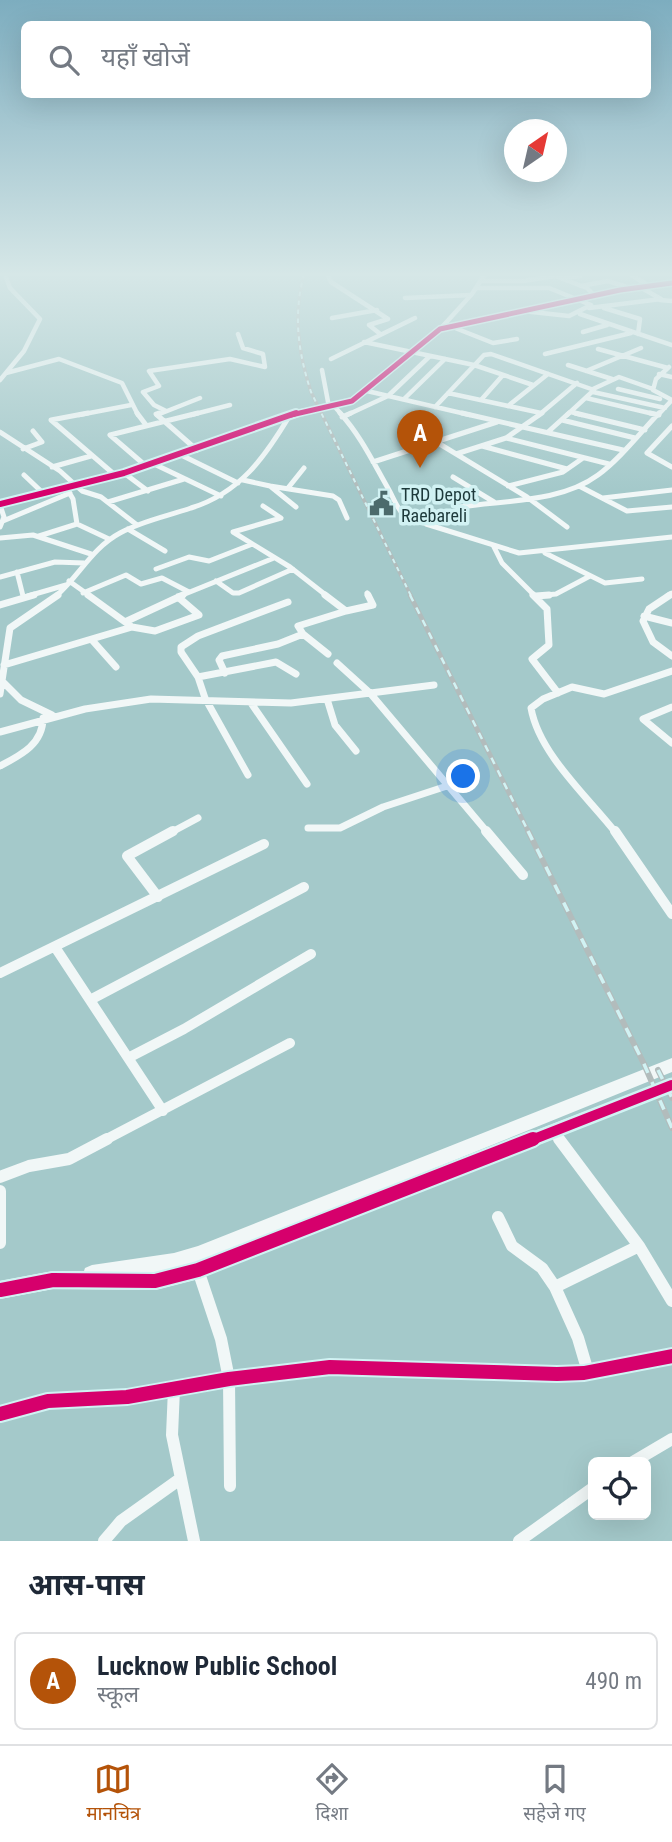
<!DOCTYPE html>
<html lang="hi">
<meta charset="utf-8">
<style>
body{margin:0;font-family:"Roboto Condensed","Noto Sans Devanagari",sans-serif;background:#f6f6f7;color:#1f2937}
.controls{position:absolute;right:21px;bottom:21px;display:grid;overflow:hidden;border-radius:10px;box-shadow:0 7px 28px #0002}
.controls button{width:63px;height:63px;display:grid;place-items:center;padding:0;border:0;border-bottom:2px solid #e0e1e3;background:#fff;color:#1f2937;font:35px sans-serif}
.compass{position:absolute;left:504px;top:119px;width:63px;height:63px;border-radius:50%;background:#fff;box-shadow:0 7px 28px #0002;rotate:34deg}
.you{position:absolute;left:464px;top:777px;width:24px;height:24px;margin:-18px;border:5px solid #fff;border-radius:50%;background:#1a73e8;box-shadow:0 0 0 10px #1a73e833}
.badge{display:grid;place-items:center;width:46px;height:46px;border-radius:50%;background:#b45309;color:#fff;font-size:23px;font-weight:700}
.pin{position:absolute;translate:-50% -58px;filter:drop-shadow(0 2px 4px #0008)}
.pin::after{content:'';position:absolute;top:37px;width:24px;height:21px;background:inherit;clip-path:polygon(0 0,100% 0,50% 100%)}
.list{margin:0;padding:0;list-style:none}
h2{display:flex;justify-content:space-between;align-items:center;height:91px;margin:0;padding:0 28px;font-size:30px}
h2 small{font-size:23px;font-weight:400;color:#747a83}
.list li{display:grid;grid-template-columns:46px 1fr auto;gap:21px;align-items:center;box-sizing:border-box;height:98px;margin:0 14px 14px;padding:0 14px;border:2px solid #e0e1e3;border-radius:10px}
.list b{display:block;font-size:26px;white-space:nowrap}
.list p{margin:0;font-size:23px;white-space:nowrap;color:#747a83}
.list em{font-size:23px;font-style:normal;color:#747a83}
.icon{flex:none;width:38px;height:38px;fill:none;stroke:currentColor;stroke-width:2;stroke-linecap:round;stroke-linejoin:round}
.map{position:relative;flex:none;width:672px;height:1541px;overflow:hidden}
.search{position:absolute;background:#fff;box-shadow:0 7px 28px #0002;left:21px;right:21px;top:21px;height:77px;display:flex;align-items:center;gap:18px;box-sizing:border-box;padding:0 24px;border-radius:10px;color:#747a83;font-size:26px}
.sheet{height:203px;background:#fff}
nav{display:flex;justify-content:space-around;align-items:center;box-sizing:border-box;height:98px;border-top:2px solid #e0e1e3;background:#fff;font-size:19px;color:#747a83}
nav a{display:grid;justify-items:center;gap:4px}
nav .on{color:#b45309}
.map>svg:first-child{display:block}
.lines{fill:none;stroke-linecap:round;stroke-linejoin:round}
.street-far4{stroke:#f1f7f7;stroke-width:4.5}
.street-far3{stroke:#f1f7f7;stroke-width:5}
.street-far2{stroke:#f1f7f7;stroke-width:7}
.street-far1{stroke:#f1f7f7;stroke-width:10}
.street{stroke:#f1f7f7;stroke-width:12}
.secondary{fill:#f1f7f7;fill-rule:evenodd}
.rail-far2-casing{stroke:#b2bcbc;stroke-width:3.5}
.rail-far1-casing{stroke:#b2bcbc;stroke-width:5}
.rail-casing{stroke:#b2bcbc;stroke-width:6}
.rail-far2{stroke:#d1f2f3;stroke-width:2;stroke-dasharray:4.5;stroke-linecap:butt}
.rail-far1{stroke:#d1f2f3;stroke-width:2.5;stroke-dasharray:7;stroke-linecap:butt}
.rail{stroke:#d1f2f3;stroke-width:3.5;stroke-dasharray:10;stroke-linecap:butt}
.cycleway-far3-casing{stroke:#d1f2f3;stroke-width:8}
.cycleway-far2-casing{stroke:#d1f2f3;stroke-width:10}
.cycleway-far1-casing{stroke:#d1f2f3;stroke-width:15}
.cycleway-casing{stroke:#d1f2f3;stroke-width:18}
.cycleway-far3{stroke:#d6006c;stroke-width:5}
.cycleway-far2{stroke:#d6006c;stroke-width:6}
.cycleway-far1{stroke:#d6006c;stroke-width:10}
.cycleway{stroke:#d6006c;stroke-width:14}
.labels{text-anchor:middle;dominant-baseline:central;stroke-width:7;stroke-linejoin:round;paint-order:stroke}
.far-poi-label{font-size:18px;fill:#1d393a;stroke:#d1f2f3;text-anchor:start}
</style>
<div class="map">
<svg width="672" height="1541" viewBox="0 0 672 1541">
<rect width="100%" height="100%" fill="#a4c9ca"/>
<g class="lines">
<path class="street-far4" d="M327 274 331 282 388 319 369 325 379 333
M630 274 649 286
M562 278 580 276
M482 281H523L555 276 587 288 595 296
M581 286 608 281 630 288
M477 288H549L591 305 569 316 523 311
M405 298 471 295
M660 300 672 301
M589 308 661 299 640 287
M604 308 640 319 638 334
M580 314 672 345
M332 318 377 310
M450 326 493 343 517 339
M583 332 607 325
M364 342 474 365 533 385
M598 349 668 368
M545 354 631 333
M331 359 415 318
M568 365 612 379
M669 367 656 379 653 390 672 400
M322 370 329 407
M586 371 641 348
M6 373 59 359 122 383 138 415
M659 374 672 377
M0 380 24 351 40 319 10 288 5 274
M593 389 619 377 653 389
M618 389 660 399
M367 391 470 415
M593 392 665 408
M448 393 541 413
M586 398 658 415
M404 399 445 359
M481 400 503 375
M334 406 342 415
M508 406 548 374
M435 407 484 355 491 354 594 390 567 415
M166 411 154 405 143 392 159 386 149 371 230 359 265 367 263 354 243 348 238 334
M571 412 582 415
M79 415 131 405
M157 415 200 398
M191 415 230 405
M347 415 388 396 430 356
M539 415 577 383
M658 415 672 400"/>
<path class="street-far3" d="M88 413 51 420 115 475
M137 413 146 425
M159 413 156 414 197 450
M340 413C361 436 374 464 389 490 393 497 397 508 403 514 420 530 447 523 460 507 504 500 560 503 598 475 620 459 640 433 659 413
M462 413 623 450
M575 413 645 430
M650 413 659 415
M342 417 351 413
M562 420 635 438
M672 426 647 453 672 467
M0 432 60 471 82 491 101 497 137 525
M548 432 569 413
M506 438 609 464
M438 443 527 497 567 527
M482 446 567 469
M23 449 42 442 33 431
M456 454 506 438 542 413
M181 455 238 483
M373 462 497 422
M154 464 221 496
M146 466 110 435 198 413
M52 467 91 456
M124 473 148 491
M24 475 43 493
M453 477 494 502
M243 480 270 486 296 507
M270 486 333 496 339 500 347 518
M508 486 563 472 583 458
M579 486 627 511 672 507
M66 487 73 499 77 524 109 539
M288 488 304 468
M603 498 672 490
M108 502 184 479
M0 505 4 517 0 527
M263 506 281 518 233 532 290 567 327 596
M3 521 70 493
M426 524 519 553 672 537
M128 529 165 551
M39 536 77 524
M0 538 33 535 91 554
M494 547 502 563 535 596
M545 553 605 583 642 579
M156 569 189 557 209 561 250 545
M17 572 23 596
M0 577 55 562 84 563
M69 581 90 596
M216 581 233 593H239L293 569
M83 593 126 575 141 584 162 578 189 592
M367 593 369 596
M28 596 66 585
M56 596C79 576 92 548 120 533 142 521 168 516 191 508 240 493 265 457 290 415
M180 596 274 558
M536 596 556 594 590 576
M667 596 672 593"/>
<path class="street-far2" d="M533 595 547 609 549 645 532 659 558 693
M670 595 649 609 643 621 653 642 672 656
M536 596 549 595
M0 605 34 595
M346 611 373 605 368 595
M644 616 672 623
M127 621 183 595
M132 627 155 631 199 615 178 597
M303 634 328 654
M92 640 116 667
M337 663 370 693 488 833
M4 665 132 627 88 595
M225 673 219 660 222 656 278 644 303 634 298 626 346 611 325 595
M198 677 181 652V647L198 636 288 602
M4 683 21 700 52 715
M0 694 10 628 58 595
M327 699 335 725 356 751
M251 703 307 784
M672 707 643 719 672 743
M0 732 85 709 151 699 291 703 434 685
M0 766C21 755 43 744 43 718
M248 775 205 698 198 677 276 662 296 674
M308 828H340L383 807 447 786
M170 833 198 818
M616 833C588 797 539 754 531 708L543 699 572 687 604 694 672 671"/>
<path class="street-far1" d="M486 831 523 875
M615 831 672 914
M158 897 127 856 173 831
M55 947 163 1111
M0 973 264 844
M90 1000 304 887
M128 1058 184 1029 311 954
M554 1132 561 1141
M103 1141 290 1043"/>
<path class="street" d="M559 1139 639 1246 672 1301
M0 1177 29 1166 69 1159 107 1139
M0 1191V1243
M498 1217 512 1246 542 1268 555 1287
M198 1270 221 1339 229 1379 230 1486
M588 1372 578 1338 555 1287 639 1246
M174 1389 172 1435 194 1541
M0 1414 48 1401 127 1397 229 1379 330 1367 557 1374 584 1373 672 1356
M633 1462 672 1439
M104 1541 121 1521 180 1479
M519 1541 593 1488"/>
<path class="secondary" d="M482 274H488L474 295 446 326 620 288 672 281V285L620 292 442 331 355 403 301 414 127 475 0 507V501L121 471 296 410 350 399 438 328 470 293Z
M672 1058V1072L361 1198 672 1078V1092L198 1279 155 1290 53 1289 0 1299V1281L53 1271H84L85 1268 92 1265 174 1253 198 1246Z"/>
<defs>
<path id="rail-far2" d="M304 274C293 315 298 352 311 392L411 596"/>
<path id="rail-far1" d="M410 595 529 833"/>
<path id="rail" d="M528 831 644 1064 672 1128
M658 1070 672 1098"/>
</defs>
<use href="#rail-far2" class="rail-far2-casing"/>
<use href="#rail-far1" class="rail-far1-casing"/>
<use href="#rail" class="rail-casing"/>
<use href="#rail-far2" class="rail-far2"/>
<use href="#rail-far1" class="rail-far1"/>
<use href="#rail" class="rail"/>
<defs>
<path id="cycleway-far3" d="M291 415 352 401 440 329 620 290 672 283"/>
<path id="cycleway-far2" d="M0 504 124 473 296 413"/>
<path id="cycleway-far1" d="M529 1141 672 1085"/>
<path id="cycleway" d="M0 1290 53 1280 155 1281 198 1270 533 1139
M0 1414 48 1401 127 1397 229 1379 330 1367 557 1374 584 1373 672 1356"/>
</defs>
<use href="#cycleway-far3" class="cycleway-far3-casing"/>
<use href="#cycleway-far2" class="cycleway-far2-casing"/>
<use href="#cycleway-far1" class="cycleway-far1-casing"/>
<use href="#cycleway" class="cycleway-casing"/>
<use href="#cycleway-far3" class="cycleway-far3"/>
<use href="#cycleway-far2" class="cycleway-far2"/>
<use href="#cycleway-far1" class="cycleway-far1"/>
<use href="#cycleway" class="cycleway"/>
</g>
<linearGradient id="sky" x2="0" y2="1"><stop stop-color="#7dadbf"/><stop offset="0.56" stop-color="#d6e7e7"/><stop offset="1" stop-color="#d6e7e7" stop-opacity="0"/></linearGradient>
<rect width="672" height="490" fill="url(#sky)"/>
<defs>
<symbol id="civic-bare" viewBox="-9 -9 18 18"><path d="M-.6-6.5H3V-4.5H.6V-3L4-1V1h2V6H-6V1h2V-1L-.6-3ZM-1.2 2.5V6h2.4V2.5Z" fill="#4c6b6c" stroke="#d1f2f3" stroke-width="2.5" paint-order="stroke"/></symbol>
</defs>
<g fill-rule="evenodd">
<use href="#civic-bare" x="364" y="486" width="35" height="35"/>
</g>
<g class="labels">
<g class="far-poi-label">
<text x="401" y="494">TRD Depot<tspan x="401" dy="21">Raebareli</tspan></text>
</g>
</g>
</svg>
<div class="controls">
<button><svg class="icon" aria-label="locate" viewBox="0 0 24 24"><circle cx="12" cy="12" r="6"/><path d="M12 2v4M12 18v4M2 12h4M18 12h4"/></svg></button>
</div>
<svg class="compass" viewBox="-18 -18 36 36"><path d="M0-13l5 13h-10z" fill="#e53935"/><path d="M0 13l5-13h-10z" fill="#747a83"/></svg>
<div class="you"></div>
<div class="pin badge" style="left:420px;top:468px">A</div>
<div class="search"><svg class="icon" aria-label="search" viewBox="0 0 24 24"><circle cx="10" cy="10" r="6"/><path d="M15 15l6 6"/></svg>यहाँ खोजें</div>
</div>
<section class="sheet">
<h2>आस-पास<small></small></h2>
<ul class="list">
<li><span class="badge">A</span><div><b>Lucknow Public School</b><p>स्कूल</p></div><em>490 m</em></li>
</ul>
</section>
<nav>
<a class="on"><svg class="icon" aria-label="map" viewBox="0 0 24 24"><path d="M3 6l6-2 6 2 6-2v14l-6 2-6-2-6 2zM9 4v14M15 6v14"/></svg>मानचित्र</a>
<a><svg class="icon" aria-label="directions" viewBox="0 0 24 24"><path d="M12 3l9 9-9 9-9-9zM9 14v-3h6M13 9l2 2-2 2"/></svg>दिशा</a>
<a><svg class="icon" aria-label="saved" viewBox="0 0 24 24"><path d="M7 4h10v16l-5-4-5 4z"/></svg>सहेजे गए</a>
</nav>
